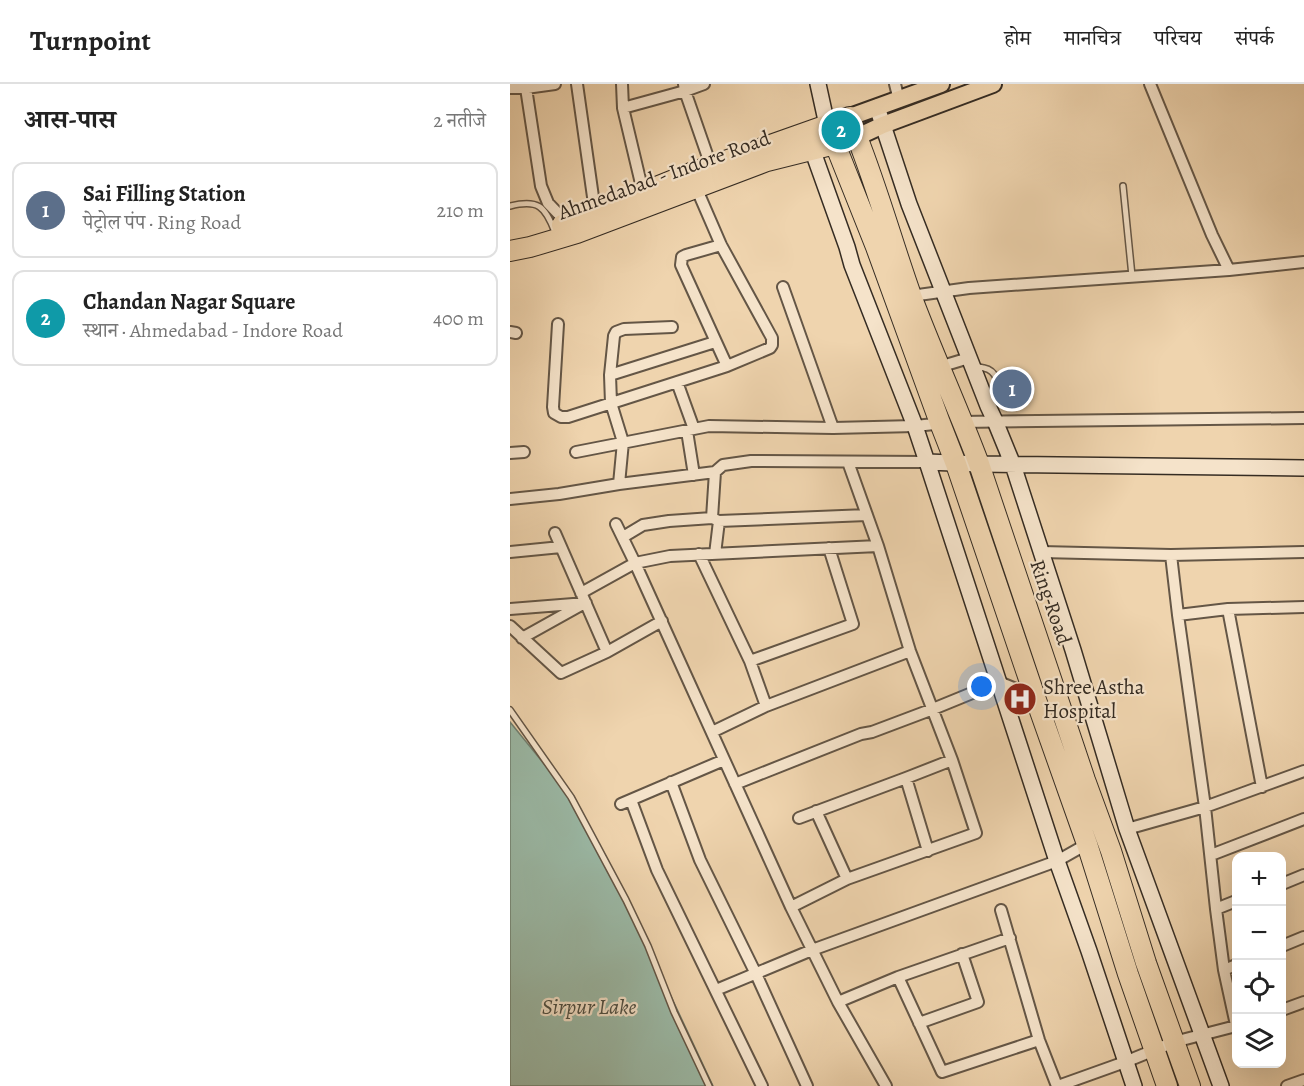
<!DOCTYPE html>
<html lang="hi">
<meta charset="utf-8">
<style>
body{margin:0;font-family:Alegreya,"Noto Serif Devanagari",serif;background:#f2f2f2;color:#222}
.controls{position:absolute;right:18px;bottom:18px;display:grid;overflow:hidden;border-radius:12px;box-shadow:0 6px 24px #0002}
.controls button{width:54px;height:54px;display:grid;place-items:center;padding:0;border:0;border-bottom:2px solid #e0e0e0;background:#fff;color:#222;font:30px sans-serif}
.you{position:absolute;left:472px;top:603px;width:21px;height:21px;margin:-15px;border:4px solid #fff;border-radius:50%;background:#1a73e8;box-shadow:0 0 0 9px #1a73e833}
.badge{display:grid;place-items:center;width:39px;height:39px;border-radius:50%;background:#8f2418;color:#fff;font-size:20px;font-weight:700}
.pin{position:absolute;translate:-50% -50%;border:3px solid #fff;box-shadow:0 2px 6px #0006}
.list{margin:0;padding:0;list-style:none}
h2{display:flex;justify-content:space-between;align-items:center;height:78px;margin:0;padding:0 24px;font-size:26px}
h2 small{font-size:20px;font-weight:400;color:#767676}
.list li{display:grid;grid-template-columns:39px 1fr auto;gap:18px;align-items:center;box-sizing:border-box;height:96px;margin:0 12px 12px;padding:0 12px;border:2px solid #e0e0e0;border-radius:12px}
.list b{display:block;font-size:22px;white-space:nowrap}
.list p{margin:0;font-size:20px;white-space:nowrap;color:#767676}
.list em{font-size:20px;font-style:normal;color:#767676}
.icon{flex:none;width:33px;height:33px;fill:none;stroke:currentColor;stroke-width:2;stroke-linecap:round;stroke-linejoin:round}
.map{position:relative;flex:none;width:794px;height:1002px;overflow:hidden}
header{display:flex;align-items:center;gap:36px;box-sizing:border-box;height:84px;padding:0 30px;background:#fff;border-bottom:2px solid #e0e0e0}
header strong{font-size:28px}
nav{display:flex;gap:33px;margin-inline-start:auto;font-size:21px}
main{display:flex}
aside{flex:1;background:#fff}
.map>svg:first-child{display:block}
.water{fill:#9bb9a6;stroke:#728172;stroke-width:1.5}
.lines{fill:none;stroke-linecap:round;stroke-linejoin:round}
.lane-casing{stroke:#645646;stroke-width:8}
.street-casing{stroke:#645646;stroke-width:14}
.secondary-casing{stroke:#352c23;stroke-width:18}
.primary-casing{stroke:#352c23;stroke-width:20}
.highway-casing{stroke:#352c23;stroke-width:22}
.lane{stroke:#f5e3ca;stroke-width:5}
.street{stroke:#f5e3ca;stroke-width:10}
.secondary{stroke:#f5e3ca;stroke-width:15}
.primary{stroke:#efd4ae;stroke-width:16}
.highway{stroke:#efd4ae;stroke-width:20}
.labels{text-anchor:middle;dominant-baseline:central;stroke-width:4.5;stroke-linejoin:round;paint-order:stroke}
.street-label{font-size:21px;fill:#352c23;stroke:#f5e3ca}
.poi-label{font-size:21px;fill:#352c23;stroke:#f5e3ca;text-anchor:start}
.water-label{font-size:22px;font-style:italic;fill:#4e4f44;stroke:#f5e3ca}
</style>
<header>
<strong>Turnpoint</strong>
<nav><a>होम</a><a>मानचित्र</a><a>परिचय</a><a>संपर्क</a></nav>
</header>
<main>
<aside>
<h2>आस-पास<small>2 नतीजे</small></h2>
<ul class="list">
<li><span class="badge" style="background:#5c6f8a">1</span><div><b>Sai Filling Station</b><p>पेट्रोल पंप · Ring Road</p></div><em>210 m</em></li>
<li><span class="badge" style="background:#0f9aa8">2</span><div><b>Chandan Nagar Square</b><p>स्थान · Ahmedabad - Indore Road</p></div><em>400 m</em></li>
</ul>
</aside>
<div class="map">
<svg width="794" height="1002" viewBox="0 0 794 1002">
<rect width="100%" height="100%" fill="#efd4ae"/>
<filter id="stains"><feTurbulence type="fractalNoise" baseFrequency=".00333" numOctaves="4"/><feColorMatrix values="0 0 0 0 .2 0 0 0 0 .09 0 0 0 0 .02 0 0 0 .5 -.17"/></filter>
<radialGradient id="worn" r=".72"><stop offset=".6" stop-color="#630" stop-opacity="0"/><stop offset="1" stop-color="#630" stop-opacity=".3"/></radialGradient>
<path class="water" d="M0 638 52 702 98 778 203 1002H0Z"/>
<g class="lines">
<defs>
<path id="lane" d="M613 102 622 192
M0 122C28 115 35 122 45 148
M464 283C468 283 471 283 474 284 486 286 492 302 487 313 486 314 481 319 480 320
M0 626 61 713 116 816 138 862 164 928 199 1002"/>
<path id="street" d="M67 0 85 127
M112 0 113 24 133 108
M174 0 175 7 201 82
M385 0 389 16
M640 0 702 151 719 186
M0 4H16L45 0
M16 4 31 102 38 119 60 142
M113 24 175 7 194 0
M211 161 176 171 172 173 171 181 217 282
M273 203 323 344
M401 212 459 204 719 186 794 178
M48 240 43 323 44 329 51 333H58L217 282 260 264 262 261V254L211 161 185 101
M0 248 6 249
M429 283 459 274
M100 291 205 258
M167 298 184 345
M449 338 794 334
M177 347 184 391
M66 368 199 342 323 344 405 342 434 339
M0 369 14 368
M109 400 113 358 101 319 100 291 104 252 106 248 114 245 162 243
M0 415 49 410 109 400 205 388 213 381 241 377 417 378
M209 437 357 431
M113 453 133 441 159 437 202 434
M368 462 160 472 125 479 281 823 328 918 376 1002
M0 468 51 463
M531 468 661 471 794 468
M189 470 240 577 256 622
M205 470 209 437 202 434 205 388
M661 471 668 531 695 723 706 825 714 886 726 941
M71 509 125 479 106 440
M0 525 76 519
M718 525 794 523
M668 531 718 525 752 703
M0 542 51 589 97 568 45 449
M12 554 73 520
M97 568 152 537
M240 577 343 540 319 464
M202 648 256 622 400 567
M396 694 418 767
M161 698 190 776 246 890 297 1002
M225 700 351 650 362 648 423 625 489 598 525 613
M121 716 147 786 252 1002
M111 720 214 676
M306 727 337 795
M289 734 396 694 442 676
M617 745 695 723 794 687
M701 771 794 735
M772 800 794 791
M281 823 337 795 466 749 442 676 400 567 368 462 338 378
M706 825 726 817
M491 826 529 956 547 1002
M772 862 794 853
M714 886 726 881
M388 893 432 988 529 956
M206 906 302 866 547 777 577 760
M328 918 388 893 500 854
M772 926 794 918
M409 939 468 918 452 870
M548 1002 615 978 664 958 726 942
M777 1002 794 996"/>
<path id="secondary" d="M308 0 317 41
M367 23 399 120 478 322 485 337 503 381 563 566 617 745 711 1002
M302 65 337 163 342 181 405 342 417 378 547 777 579 867 624 1002
M417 378 469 380 794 384"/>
<path id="primary" d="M340 33 431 0
M347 53 373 41 483 0"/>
<path id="highway" d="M347 53C368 106 383 161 402 214 423 270 448 324 469 380L575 696 601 767 636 879 680 1002
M52 141 181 89 340 33 347 53 325 60 317 41
M0 167 20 163 67 149 257 77 325 60 366 163 430 339 446 380 525 613 577 760 618 890 657 1002"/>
</defs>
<use href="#lane" class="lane-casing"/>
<use href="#street" class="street-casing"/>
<use href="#secondary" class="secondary-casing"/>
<use href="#primary" class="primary-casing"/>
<use href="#highway" class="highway-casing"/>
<use href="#lane" class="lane"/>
<use href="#street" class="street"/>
<use href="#secondary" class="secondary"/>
<use href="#primary" class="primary"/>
<use href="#highway" class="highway"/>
</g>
<defs>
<symbol id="hospital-disc" viewBox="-11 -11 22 22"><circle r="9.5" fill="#8f2418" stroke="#f5e3ca"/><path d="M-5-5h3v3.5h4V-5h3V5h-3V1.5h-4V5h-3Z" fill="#fff"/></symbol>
</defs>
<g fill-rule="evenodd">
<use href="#hospital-disc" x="491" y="596" width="38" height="38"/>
</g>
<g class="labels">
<g class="street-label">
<text transform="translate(154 91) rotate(-20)">Ahmedabad - Indore Road</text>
<text transform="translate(541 518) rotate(71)">Ring Road</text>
</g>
<g class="poi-label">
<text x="533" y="603">Shree Astha<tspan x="533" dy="24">Hospital</tspan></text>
</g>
<g class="water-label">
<text x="79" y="923">Sirpur Lake</text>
</g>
</g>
<rect width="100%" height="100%" filter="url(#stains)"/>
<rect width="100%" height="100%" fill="url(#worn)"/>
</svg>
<div class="controls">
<button>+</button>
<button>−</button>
<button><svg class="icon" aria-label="locate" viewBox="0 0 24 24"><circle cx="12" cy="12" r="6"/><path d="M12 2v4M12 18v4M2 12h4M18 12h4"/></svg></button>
<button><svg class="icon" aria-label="layers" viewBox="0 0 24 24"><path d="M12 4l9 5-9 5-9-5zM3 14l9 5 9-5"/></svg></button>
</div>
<div class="you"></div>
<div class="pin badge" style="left:502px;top:305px;background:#5c6f8a">1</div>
<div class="pin badge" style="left:331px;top:46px;background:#0f9aa8">2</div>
</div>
</main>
